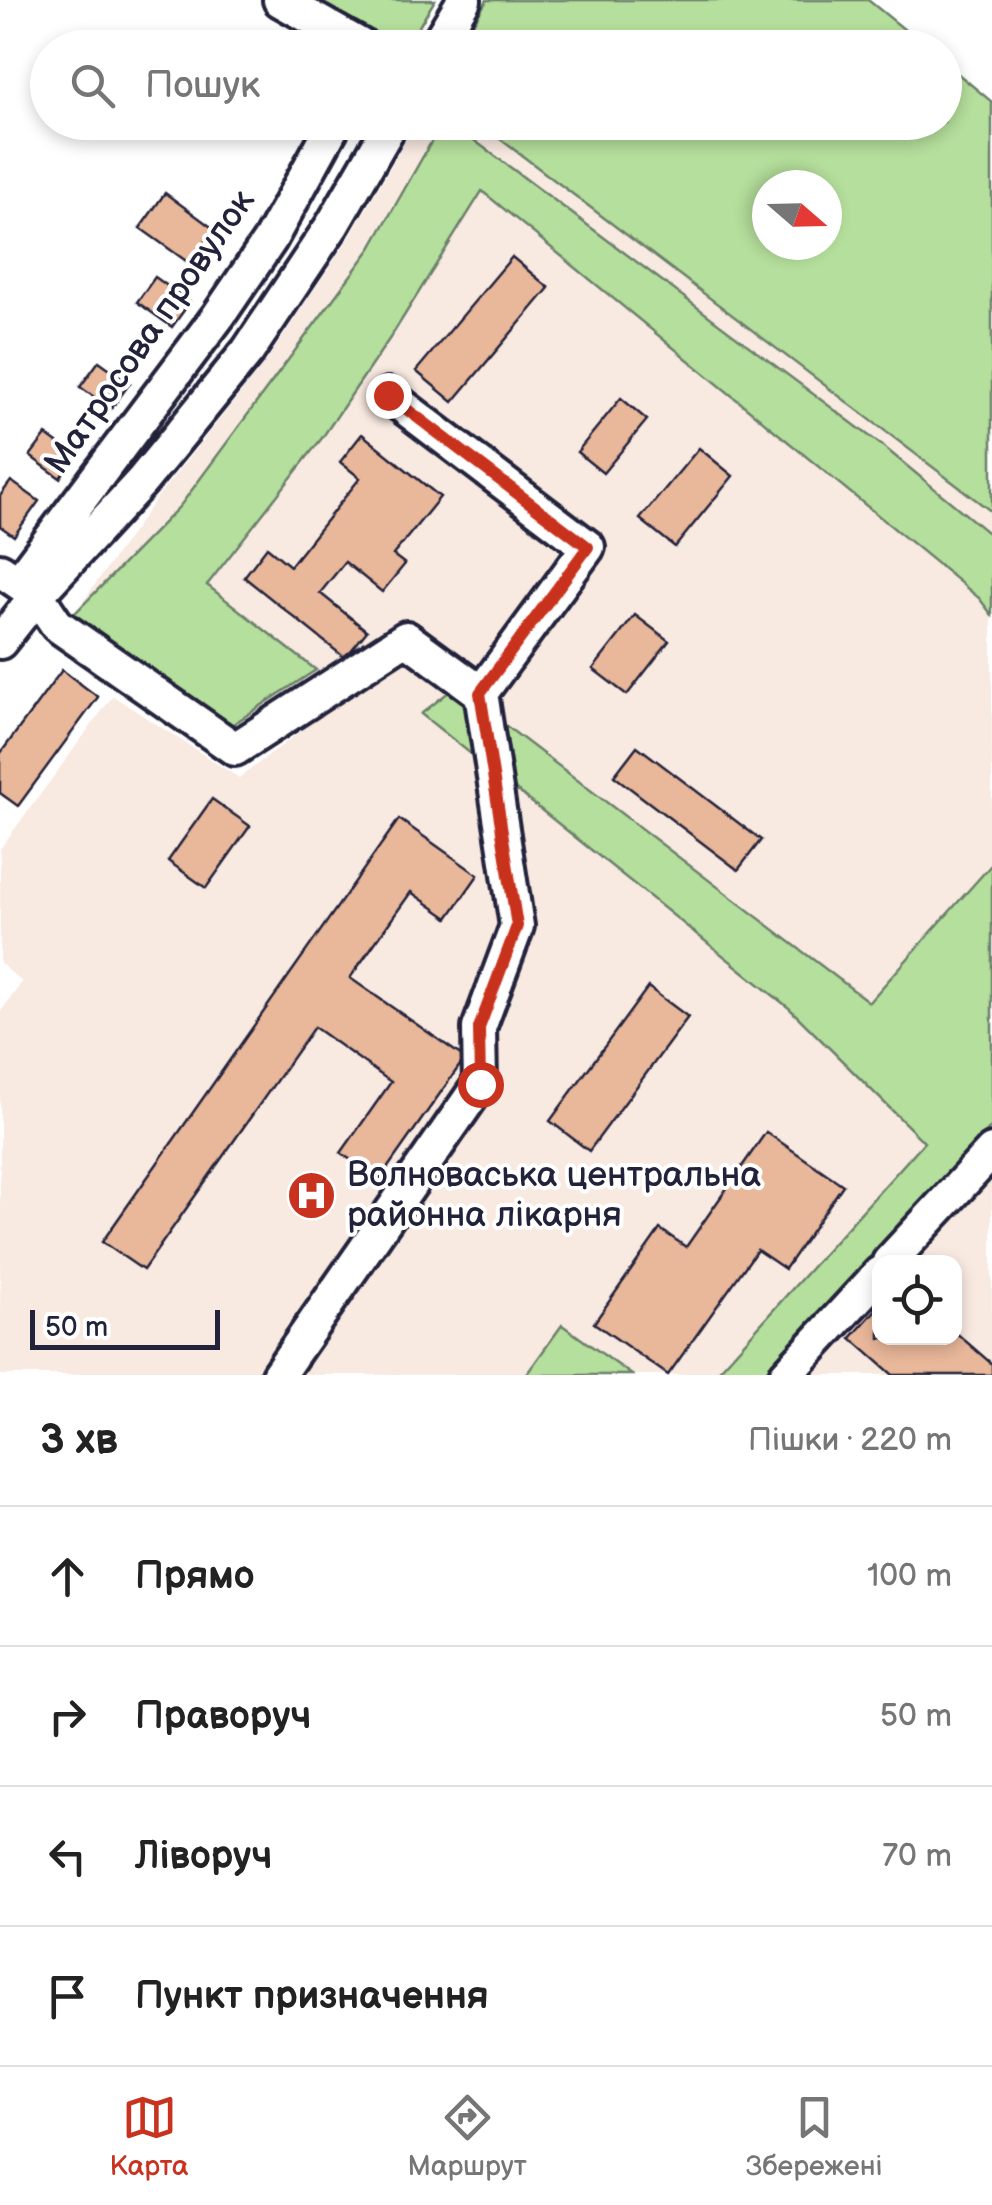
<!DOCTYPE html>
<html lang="uk">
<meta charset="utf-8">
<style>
body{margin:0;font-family:"Balsamiq Sans",sans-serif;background:#f6f6f6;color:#222}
.controls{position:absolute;right:30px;bottom:30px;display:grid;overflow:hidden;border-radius:20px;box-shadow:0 5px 15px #0003}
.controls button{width:90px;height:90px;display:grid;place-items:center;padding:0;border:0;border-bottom:2px solid #e0e0e0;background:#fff;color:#222;font:50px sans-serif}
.compass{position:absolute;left:752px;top:170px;width:90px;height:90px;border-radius:50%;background:#fff;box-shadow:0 5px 15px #0003;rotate:110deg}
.scale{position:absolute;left:30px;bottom:25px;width:190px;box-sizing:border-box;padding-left:10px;border:5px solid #22223b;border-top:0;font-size:28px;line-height:35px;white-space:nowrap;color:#22223b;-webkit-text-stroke:8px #fff;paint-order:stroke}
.stop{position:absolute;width:30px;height:30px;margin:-22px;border:8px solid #c8321e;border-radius:50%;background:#fff}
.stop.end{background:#c8321e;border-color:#fff;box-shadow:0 2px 10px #0008}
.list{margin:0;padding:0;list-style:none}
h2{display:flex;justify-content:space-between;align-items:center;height:130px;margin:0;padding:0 40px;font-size:42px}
h2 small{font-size:32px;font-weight:400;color:#767676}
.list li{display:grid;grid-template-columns:65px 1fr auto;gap:30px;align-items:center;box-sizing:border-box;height:140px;padding:0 40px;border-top:2px solid #e0e0e0}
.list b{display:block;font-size:38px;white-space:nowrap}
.list em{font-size:32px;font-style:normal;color:#767676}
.icon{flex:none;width:55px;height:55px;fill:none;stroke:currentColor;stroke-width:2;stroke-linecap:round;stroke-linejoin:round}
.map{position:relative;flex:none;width:992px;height:1375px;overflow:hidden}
.search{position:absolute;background:#fff;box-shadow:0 5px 15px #0003;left:30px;right:30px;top:30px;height:110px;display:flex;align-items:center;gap:25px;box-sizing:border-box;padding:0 35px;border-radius:55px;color:#767676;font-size:38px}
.sheet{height:690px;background:#fff}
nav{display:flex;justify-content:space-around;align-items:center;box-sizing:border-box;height:140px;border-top:2px solid #e0e0e0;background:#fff;font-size:28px;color:#767676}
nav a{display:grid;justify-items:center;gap:5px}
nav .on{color:#c8321e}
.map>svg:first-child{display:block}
.built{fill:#f8e9e1;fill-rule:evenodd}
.green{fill:#b5df9c;stroke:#6c806c;stroke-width:2.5;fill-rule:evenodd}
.building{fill:#e9b79a;stroke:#22223b;stroke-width:2.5}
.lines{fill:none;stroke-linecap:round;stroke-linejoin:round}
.minor-casing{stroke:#22223b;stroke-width:40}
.minor{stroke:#fff;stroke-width:32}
.route{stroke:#c8321e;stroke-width:12}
.labels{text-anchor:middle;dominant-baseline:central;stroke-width:8;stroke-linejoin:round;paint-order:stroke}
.street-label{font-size:35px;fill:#22223b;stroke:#fff}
.poi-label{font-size:35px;fill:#22223b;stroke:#fff;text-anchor:start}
</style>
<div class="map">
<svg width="992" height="1375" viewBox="0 0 992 1375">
<rect width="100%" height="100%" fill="#fff"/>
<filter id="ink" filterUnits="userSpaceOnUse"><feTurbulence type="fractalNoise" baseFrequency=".01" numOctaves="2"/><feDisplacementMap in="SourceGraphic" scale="20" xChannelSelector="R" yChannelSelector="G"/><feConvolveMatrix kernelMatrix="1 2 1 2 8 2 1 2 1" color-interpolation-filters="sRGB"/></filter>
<g filter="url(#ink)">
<path class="built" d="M416 123H479L992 512V1375H0V1013L22 982 0 963V849L113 696 239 778 340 701 227 728 74 614 158 496 265 363 351 235ZM880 1262H954V1338H880Z"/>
<path class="green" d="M276 0H435L406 48 359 47Z
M487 0H868L926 47H459Z
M945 63 992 102V512L479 123 944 122ZM767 185H827V245H767Z
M442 123H451L884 447 992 536V615L979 598 482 191 394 332 322 438 207 585 316 670 227 728 74 614 180 506 371 248Z
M455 687 869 1002 992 864V1126L763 1375H715L924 1142 789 1008 421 714Z
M562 1325 632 1375H526Z"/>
<path class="building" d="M165 193 214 229 189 263 140 228Z
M512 257 549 288 453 402 416 371Z
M155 277 190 302 172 327 137 302Z
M99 361 130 383 111 409 80 387Z
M621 398 647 420 603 473 577 452Z
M362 434 440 497 393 555 405 564 382 592 345 562 320 593 367 631 345 658 244 577 267 547 290 566 360 478 340 462Z
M46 435 75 456 60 478 30 456Z
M699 448 733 476 675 547 640 519Z
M11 481 39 501 14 536 0 526V496Z
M635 615 669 641 627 695 593 669Z
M62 670 98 697 18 806 0 793V754Z
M637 746 761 840 738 870 614 776Z
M212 799 250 826 206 888 168 861Z
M399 819 478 875 448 918 411 892 350 978 465 1058 379 1180 341 1153 391 1082 314 1027 143 1270 102 1242Z
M648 987 688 1017 589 1151 550 1121Z
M766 1132 843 1185 785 1269 757 1250 668 1375 594 1323 660 1229 686 1247Z
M880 1305V1338H954V1331L992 1364V1375H893L851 1338Z"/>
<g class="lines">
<defs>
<path id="minor" d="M280 0 365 48
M435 48 464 0
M0 570 37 595 57 625 235 749 406 638 481 693
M19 581 219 315 270 240 335 122
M0 642 37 595 142 481 248 351 333 224 392 122
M889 1262 992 1151
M278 1375 480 1084 479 1028 517 926 481 693 588 547 388 395
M786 1375 880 1273"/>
</defs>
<use href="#minor" class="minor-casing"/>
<use href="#minor" class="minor"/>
</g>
</g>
<g class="lines" filter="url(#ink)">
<path class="route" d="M388 395 588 547 480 693 517 926 479 1028 480 1084"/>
</g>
<defs>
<symbol id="hospital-disc" viewBox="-11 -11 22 22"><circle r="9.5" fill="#c8321e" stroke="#fff"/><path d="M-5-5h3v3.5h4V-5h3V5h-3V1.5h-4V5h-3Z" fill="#fff"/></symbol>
</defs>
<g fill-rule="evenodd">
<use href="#hospital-disc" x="284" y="1168" width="55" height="55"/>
</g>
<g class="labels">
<g class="street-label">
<text transform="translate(150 332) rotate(-55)">Матросова провулок</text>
</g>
<g class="poi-label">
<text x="347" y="1175">Волноваська центральна<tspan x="347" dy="40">районна лікарня</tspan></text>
</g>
</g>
</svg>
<div class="controls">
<button><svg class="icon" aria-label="locate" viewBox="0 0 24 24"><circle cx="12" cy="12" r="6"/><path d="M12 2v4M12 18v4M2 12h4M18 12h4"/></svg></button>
</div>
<svg class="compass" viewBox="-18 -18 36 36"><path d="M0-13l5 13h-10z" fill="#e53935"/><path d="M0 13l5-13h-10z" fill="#767676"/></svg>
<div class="scale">50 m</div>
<div class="stop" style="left:480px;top:1084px"></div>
<div class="stop end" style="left:388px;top:395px"></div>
<div class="search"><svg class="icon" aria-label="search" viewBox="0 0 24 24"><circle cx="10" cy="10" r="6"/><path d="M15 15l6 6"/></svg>Пошук</div>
</div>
<section class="sheet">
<h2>3 хв<small>Пішки · 220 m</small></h2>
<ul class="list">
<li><svg class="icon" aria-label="ahead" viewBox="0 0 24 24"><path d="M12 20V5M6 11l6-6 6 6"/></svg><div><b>Прямо</b></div><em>100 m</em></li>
<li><svg class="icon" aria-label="right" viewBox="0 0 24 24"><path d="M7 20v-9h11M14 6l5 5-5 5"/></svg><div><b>Праворуч</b></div><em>50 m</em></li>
<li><svg class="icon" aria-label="left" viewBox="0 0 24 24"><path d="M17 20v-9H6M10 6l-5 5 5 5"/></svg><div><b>Ліворуч</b></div><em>70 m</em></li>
<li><svg class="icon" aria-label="arrive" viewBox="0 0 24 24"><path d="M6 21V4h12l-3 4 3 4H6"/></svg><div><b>Пункт призначення</b></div></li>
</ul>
</section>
<nav>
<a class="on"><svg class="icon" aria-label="map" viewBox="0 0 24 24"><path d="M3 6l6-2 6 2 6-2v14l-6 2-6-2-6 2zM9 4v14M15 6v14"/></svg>Карта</a>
<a><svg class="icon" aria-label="directions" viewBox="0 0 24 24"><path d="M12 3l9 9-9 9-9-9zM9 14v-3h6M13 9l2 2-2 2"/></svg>Маршрут</a>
<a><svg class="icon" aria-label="saved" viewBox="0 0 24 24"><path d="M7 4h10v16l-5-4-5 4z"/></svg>Збережені</a>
</nav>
